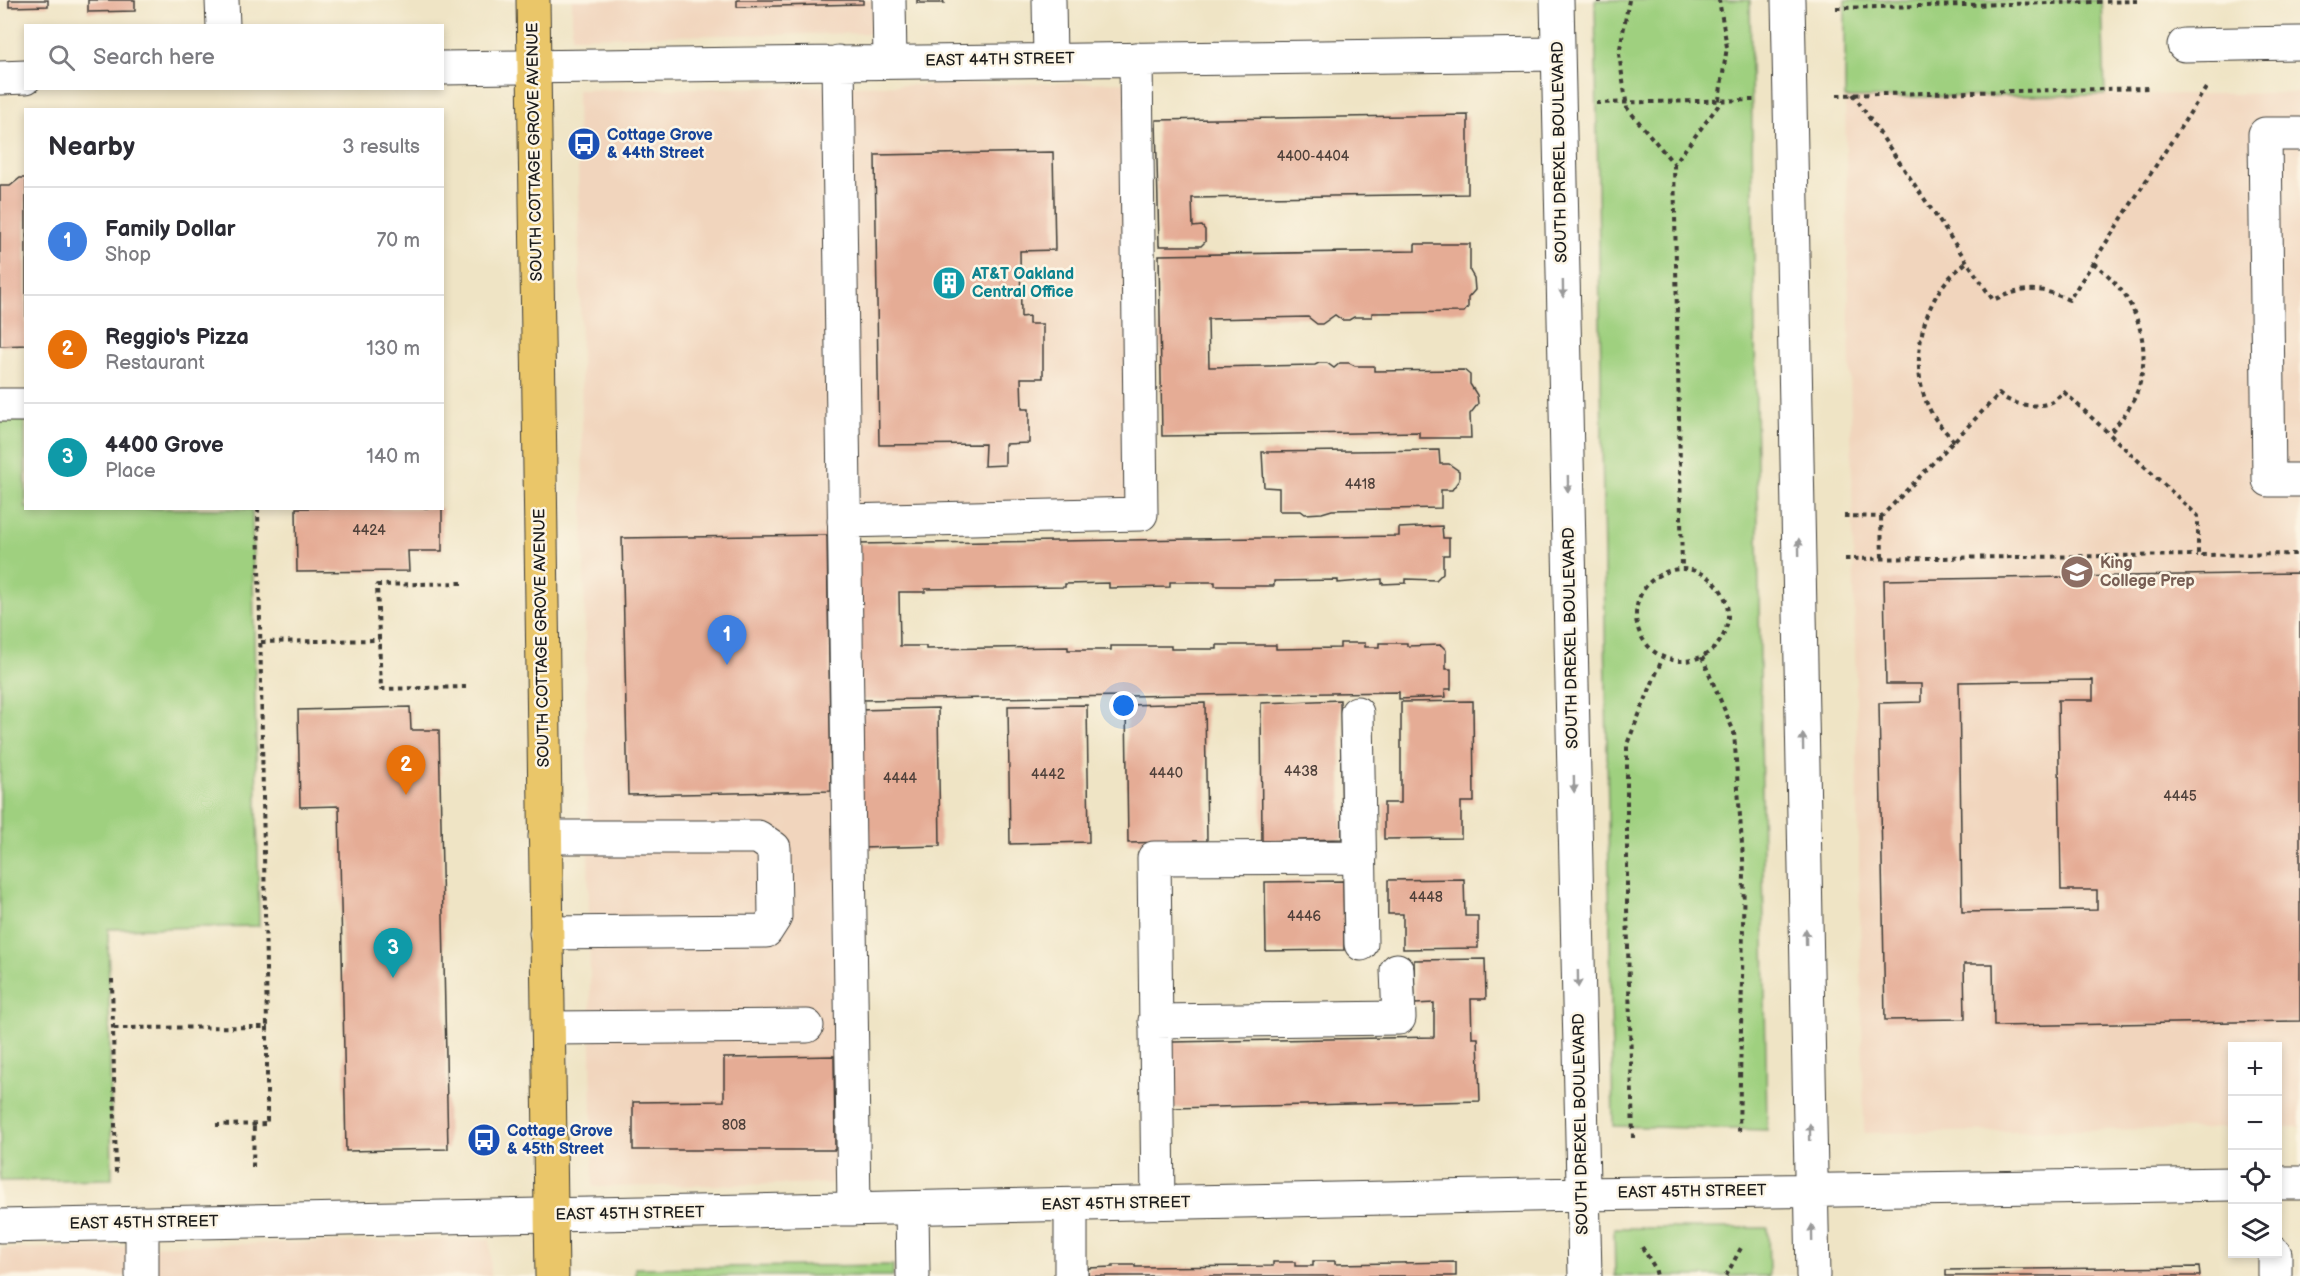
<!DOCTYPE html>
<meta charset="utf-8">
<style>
body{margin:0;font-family:"Balsamiq Sans",sans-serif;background:#f2f2f3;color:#2b2b33}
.controls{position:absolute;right:18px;bottom:18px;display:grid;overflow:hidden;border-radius:0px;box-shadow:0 3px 9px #0003}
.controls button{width:54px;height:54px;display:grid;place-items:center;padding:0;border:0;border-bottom:2px solid #e1e1e2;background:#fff;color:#2b2b33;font:30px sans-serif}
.you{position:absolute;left:1124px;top:706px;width:21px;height:21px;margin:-15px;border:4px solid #fff;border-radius:50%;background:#1a73e8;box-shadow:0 0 0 9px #1a73e833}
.badge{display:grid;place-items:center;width:39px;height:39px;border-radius:50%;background:#7c3aed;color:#fff;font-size:20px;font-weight:700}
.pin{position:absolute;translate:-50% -50px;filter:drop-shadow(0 2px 3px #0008)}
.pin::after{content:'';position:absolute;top:32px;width:21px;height:18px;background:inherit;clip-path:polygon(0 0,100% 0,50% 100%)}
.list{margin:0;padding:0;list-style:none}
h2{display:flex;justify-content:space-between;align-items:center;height:78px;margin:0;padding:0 24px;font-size:26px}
h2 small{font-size:20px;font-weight:400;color:#7c7c81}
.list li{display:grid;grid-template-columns:39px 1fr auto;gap:18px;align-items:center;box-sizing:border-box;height:108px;padding:0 24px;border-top:2px solid #e1e1e2}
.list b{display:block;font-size:22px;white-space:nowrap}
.list p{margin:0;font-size:20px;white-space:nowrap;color:#7c7c81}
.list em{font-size:20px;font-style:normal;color:#7c7c81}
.icon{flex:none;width:33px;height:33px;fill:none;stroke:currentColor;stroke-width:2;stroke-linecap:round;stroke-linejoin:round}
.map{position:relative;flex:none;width:2300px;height:1276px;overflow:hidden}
.search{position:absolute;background:#fff;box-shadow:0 3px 9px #0003;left:24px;top:24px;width:420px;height:66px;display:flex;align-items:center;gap:15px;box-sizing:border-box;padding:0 21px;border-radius:0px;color:#7c7c81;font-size:22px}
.panel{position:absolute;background:#fff;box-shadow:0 3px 9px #0003;left:24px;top:108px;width:420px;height:402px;border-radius:0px}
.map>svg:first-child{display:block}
.built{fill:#f1d5bd}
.green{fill:#9fd07f;stroke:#5e764e;stroke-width:1.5}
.building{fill:#e5ac95;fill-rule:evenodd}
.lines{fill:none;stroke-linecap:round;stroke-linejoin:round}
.minor-casing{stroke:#3c3a35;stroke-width:35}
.major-casing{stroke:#3c3a35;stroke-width:35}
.path{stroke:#3c3a35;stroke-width:4;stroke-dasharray:4.5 4.5;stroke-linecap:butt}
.minor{stroke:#fff;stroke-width:33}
.major{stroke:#eac669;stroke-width:33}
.oneway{fill:#999}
.labels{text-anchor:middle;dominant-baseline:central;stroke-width:5;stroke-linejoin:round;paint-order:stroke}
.number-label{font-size:14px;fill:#4e403a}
.street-label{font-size:16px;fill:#1c1c1c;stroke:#fcf5e5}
.transit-label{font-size:16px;font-weight:bold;fill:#164399;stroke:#fcf5e5;text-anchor:start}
.culture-label{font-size:16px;font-weight:bold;fill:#0d838f;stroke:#fcf5e5;text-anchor:start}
.education-label{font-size:16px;font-weight:bold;fill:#785e54;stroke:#fcf5e5;text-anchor:start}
</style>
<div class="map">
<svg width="2300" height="1276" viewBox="0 0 2300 1276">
<rect width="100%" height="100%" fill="#fcf5e5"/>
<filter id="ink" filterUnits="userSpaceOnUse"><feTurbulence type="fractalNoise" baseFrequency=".0167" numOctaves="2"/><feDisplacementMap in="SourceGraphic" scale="12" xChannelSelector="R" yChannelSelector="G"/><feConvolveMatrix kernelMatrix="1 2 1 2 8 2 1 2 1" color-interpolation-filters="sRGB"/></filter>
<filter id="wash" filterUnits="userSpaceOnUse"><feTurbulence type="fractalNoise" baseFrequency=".008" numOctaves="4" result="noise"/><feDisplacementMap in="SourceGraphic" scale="24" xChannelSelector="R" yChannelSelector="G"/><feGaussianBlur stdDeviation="1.35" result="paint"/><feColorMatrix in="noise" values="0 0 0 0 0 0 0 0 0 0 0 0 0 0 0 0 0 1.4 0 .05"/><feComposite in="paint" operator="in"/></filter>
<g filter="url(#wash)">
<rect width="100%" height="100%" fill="#efe4c5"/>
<path class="built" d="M572 0H888L889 33 572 37Z
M1136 82 1141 514 844 521 853 1183 593 1187 577 90Z
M2300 93V1127H2278V1046H2232V1128L1864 1133 1845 98Z
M490 1239 491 1276H0V1249Z"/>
<path class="green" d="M1595 0H1750L1767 1130 1613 1126Z
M1845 0H2102L2105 95 1845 98Z
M25 418 26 508 252 509 259 926 108 929 112 1179 0 1181V419Z
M1614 1228H1768L1769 1276H1615Z
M893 1265V1276H635V1268Z"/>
<g id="blocks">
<path class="building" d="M9 0H48V6L9 7Z
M88 0H135V11L88 12Z
M737 0H863V4L737 7Z
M917 0H943L944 3H917Z
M1468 115V194L1192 198 1193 227 1202 226 1205 230V242L1201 246H1159L1156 120Z
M1053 152 1055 250 1020 251 1021 317 1029 316V324H1043V378H1021L1022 409H1029V443L1005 444V465L984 466 985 444 879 445 875 155Z
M20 178H26V345L0 346V186H10Z
M1415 244H1470V271L1474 278 1475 290 1468 298V307L1464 312 1372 313V317H1354L1349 320H1342L1335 315 1322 324H1317L1308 317 1208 319 1209 367 1315 365 1319 363H1327L1334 368 1340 363H1349L1355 366H1374V371L1464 370 1470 375V384L1477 395 1478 404 1470 414 1471 438H1419V432L1162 436 1159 255 1415 251Z
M1439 450 1440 464H1449L1459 471V480L1452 490H1441V508L1332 510 1322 513 1305 514 1301 511H1279V488L1264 487 1262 452Z
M296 508H442V551H408L409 571 297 572Z
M1442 526 1443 538H1449V555H1443V573L1436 580 1406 579V583L1382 584V579L1338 583V580L1274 581V586H1215V582H1170V587L1109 588V583L1065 584V587L925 589V592H899L900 646H926V649L1068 647V650H1111V646H1171V649H1217V645H1276V649L1340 648V643H1365V647H1379V643H1407V646L1441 645 1446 650V669H1451V689H1445L1446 697 1399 699V692L860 700 857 544 1399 536V528Z
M827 535 831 791 628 795 622 538Z
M2300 573V1021L1994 1026 1993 964H1964L1965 1019 1885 1020 1879 703 1921 702V684H1886L1884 580ZM2093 680V700H2058L2061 890H2097V910L1962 912 1959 682Z
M1340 700 1342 839 1262 841 1261 703Z
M1473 701 1474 802H1461V838L1384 839V803H1401V702Z
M1205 703 1207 841 1128 843 1126 705Z
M1087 705 1089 842 1010 844 1008 706Z
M410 707 411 730H439L448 1149 346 1151 339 806 300 807 298 710Z
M938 708 940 846 861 848 859 710Z
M1464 879 1465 916H1478V948L1403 949V914H1388V880Z
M1343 881 1344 950 1266 951 1265 882Z
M1485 959 1486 999H1471L1472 1038H1478L1480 1101 1173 1108 1172 1042 1434 1037V1003L1415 1004 1414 960Z
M834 1056 835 1150H633V1102L724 1101V1058Z
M1313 1261H1335V1264L1456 1262V1276H1088V1268L1113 1267V1265H1135V1267L1273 1266V1262H1295V1266H1313Z
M2199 1267 2200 1276H1946V1270Z"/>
</g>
</g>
<g filter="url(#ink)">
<use href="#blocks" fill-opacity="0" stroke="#3c3a35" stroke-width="1.5"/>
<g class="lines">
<defs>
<path id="minor" d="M222 0 223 26
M889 0 890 61
M1049 0 1050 59
M1557 0 1585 1276
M1788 0 1813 1276
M2184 45 2300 43
M838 62 854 1209
M442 68 1558 54
M0 78 26 77
M2300 134H2265L2269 480H2300
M0 405H26
M844 521 1141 514 1136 59
M1357 713 1361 944
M545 837H758L774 848 775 917 766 931 546 933
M1155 1021 1399 1018 1397 970
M548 1028 807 1026
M2278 1183H2300
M1158 1203 1154 858 1360 857
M1071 1205V1276
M912 1208 913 1276
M142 1223V1276
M0 1226 1583 1194 2232 1184
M2275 1254V1276"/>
<path id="major" d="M533 0 552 1276"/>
</defs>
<use href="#minor" class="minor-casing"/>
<use href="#major" class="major-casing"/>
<path class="path" d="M1629 0 1619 54 1627 108 1674 164 1718 106 1727 47 1719 0
M1597 1 1605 0
M1836 8 2137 1
M1853 94 1993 300C2024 287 2039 286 2069 300L2206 88
M1837 95 2150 88
M1596 103 1754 100
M1674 164 1682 569
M2093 263C2134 292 2155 343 2137 392 2131 408 2120 421 2109 434
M1954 441C1945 431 1935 421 1929 408 1909 369 1920 309 1950 277 1955 272 1961 267 1967 262
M258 508 267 1027
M1844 516 1881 517 1999 394C2011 405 2036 409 2052 402 2056 400 2060 395 2064 392L2198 516V555L2300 554
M1881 517 1882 558
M1845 559 2198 555
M1636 615a46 46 0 1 1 92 0a46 46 0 1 1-92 0Z
M462 583 377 585 381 689 466 687
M261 642 379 640
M1702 657 1734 732 1744 873 1739 1135
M112 979 116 1174
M114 1028 267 1027V1124L216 1125
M1633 1138 1627 908V744L1663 657
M253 1167 254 1124
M1642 1247 1655 1268 1657 1276
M1726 1276 1742 1246"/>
<use href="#minor" class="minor"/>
<use href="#major" class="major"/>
</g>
<defs><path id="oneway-solid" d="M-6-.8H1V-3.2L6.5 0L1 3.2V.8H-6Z" transform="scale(1.5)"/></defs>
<g class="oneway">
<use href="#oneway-solid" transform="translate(1563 289) rotate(89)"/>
<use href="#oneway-solid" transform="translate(1568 484) rotate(89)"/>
<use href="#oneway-solid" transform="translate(1799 547) rotate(-91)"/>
<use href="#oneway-solid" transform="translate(1803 742) rotate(-91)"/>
<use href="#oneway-solid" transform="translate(1574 784) rotate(89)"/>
<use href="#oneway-solid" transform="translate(1806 937) rotate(-91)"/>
<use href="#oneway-solid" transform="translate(1578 979) rotate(89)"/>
<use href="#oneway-solid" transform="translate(1810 1132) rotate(-91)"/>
<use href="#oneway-solid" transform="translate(1812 1233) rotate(-91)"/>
</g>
</g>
<defs>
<symbol id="bus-disc" viewBox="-11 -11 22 22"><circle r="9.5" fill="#1a4fb4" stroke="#fcf5e5"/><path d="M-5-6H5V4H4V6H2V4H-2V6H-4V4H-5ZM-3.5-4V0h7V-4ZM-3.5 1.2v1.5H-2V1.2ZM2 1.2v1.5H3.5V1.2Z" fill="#fff"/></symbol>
<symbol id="building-disc" viewBox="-11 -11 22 22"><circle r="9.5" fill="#0f9aa8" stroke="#fcf5e5"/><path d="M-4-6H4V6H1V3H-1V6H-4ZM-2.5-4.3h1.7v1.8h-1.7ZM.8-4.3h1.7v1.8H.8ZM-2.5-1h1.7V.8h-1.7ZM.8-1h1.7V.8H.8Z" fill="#fff"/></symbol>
<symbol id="school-disc" viewBox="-11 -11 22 22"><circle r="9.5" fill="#8d6e63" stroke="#fcf5e5"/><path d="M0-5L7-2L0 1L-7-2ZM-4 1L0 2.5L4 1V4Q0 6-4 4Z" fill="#fff"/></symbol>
</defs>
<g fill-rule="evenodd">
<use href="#bus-disc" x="565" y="125" width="38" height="38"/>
<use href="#building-disc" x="930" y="264" width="38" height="38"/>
<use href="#school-disc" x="2058" y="553" width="38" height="38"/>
<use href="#bus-disc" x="465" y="1121" width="38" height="38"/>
</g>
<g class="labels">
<g class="number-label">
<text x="1313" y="156">4400-4404</text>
<text x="1360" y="484">4418</text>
<text x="369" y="530">4424</text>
<text x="1301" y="771">4438</text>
<text x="1166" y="773">4440</text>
<text x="1048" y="774">4442</text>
<text x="900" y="778">4444</text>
<text x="2180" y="796">4445</text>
<text x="1426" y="897">4448</text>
<text x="1304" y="916">4446</text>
<text x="734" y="1125">808</text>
</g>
<g class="street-label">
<text transform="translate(1000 60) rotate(-1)">EAST 44TH STREET</text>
<text transform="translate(535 152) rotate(-91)">SOUTH COTTAGE GROVE AVENUE</text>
<text transform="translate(1560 152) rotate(-91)">SOUTH DREXEL BOULEVARD</text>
<text transform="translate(542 638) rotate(-91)">SOUTH COTTAGE GROVE AVENUE</text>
<text transform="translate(1571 638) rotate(-91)">SOUTH DREXEL BOULEVARD</text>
<text transform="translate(1581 1124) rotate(-91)">SOUTH DREXEL BOULEVARD</text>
<text transform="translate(1692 1192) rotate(-1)">EAST 45TH STREET</text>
<text transform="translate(1116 1204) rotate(-1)">EAST 45TH STREET</text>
<text transform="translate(630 1214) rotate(-1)">EAST 45TH STREET</text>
<text transform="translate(144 1223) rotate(-1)">EAST 45TH STREET</text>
</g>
<g class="transit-label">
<text x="607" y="135">Cottage Grove<tspan x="607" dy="18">&amp; 44th Street</tspan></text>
<text x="507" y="1131">Cottage Grove<tspan x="507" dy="18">&amp; 45th Street</tspan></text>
</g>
<g class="culture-label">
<text x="972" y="274">AT&amp;T Oakland<tspan x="972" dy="18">Central Office</tspan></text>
</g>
<g class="education-label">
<text x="2100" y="563">King<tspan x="2100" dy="18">College Prep</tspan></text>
</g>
</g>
</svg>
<div class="controls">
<button>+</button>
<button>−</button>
<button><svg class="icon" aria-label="locate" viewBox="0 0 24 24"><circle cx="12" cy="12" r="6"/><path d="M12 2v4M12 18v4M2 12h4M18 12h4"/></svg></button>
<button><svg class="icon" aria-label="layers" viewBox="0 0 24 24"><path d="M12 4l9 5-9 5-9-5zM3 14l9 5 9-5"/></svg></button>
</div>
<div class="you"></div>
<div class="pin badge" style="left:727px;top:665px;background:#3f7fe0">1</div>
<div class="pin badge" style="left:406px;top:795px;background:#e8710a">2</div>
<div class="pin badge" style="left:393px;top:978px;background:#0f9aa8">3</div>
<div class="search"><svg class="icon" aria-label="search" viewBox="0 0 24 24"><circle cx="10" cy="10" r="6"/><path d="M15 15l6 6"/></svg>Search here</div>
<section class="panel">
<h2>Nearby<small>3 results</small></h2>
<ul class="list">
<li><span class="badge" style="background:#3f7fe0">1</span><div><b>Family Dollar</b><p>Shop</p></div><em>70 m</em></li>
<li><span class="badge" style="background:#e8710a">2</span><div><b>Reggio's Pizza</b><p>Restaurant</p></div><em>130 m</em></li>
<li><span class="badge" style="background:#0f9aa8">3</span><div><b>4400 Grove</b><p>Place</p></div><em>140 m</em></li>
</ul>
</section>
</div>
